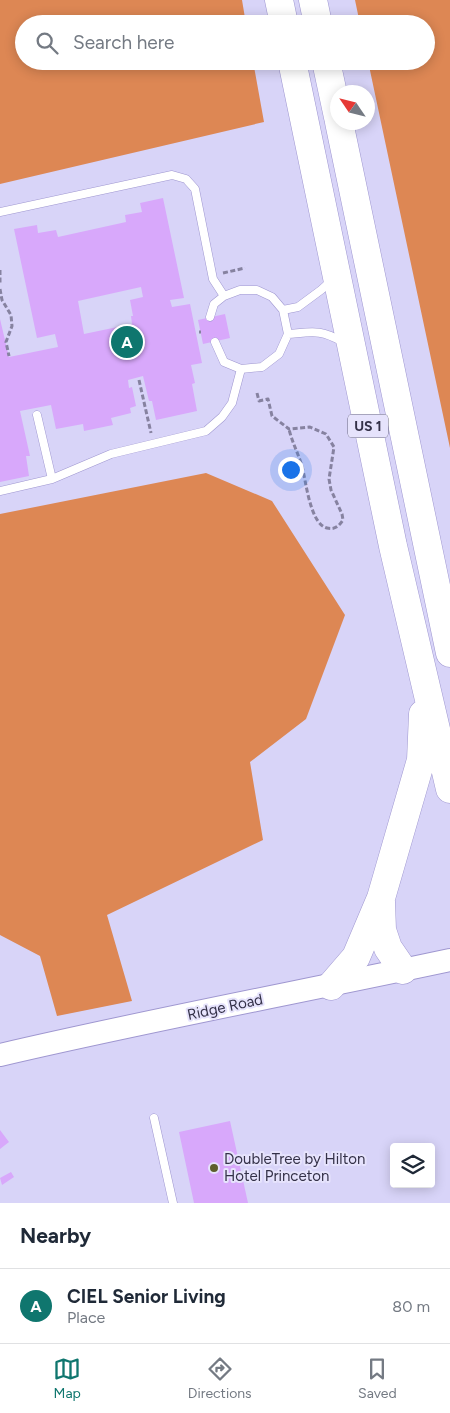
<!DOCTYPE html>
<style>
body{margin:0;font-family:Figtree,sans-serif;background:#f2f2f3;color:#1f2937}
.controls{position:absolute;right:15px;bottom:15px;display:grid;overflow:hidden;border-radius:5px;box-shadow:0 2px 12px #0003}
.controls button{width:45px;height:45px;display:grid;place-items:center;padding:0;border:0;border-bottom:1px solid #e0e1e3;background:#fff;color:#1f2937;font:25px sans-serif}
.compass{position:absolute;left:330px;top:85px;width:45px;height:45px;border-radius:50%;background:#fff;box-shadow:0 2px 12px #0003;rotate:305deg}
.you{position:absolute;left:290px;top:469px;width:18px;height:18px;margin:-12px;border:4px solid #fff;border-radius:50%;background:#1a73e8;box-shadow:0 0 0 8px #1a73e833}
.badge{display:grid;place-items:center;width:32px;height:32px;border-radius:50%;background:#0f766e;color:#fff;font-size:16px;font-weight:700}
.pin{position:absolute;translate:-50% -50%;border:2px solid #fff;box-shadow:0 1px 5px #0006}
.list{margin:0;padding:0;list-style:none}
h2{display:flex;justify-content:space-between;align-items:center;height:65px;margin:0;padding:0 20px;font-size:21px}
h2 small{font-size:16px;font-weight:400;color:#747a83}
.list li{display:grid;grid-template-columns:32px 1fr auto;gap:15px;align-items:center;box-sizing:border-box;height:75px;padding:0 20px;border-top:1px solid #e0e1e3}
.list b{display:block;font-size:19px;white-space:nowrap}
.list p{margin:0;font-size:16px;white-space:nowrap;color:#747a83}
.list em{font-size:16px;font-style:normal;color:#747a83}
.icon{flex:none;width:28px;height:28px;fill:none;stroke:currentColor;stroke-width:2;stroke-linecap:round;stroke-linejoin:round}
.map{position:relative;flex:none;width:450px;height:1203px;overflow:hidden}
.search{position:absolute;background:#fff;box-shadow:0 2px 12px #0003;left:15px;right:15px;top:15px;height:55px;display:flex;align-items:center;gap:12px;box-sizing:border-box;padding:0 18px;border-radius:28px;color:#747a83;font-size:19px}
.sheet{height:140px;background:#fff}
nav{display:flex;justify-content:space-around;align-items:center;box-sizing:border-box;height:70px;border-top:1px solid #e0e1e3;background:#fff;font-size:14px;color:#747a83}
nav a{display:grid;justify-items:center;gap:2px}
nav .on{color:#0f766e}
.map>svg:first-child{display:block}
.forest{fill:#dd8754}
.building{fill:#d8a8fb;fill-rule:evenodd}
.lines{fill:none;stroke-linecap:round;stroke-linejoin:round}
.lane-casing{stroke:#9f97d0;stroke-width:9}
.secondary-casing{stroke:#9f97d0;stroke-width:24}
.highway-casing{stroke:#9f97d0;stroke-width:29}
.path{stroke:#8682a0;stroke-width:3;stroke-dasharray:5 2.5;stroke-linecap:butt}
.lane{stroke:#fff;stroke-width:8}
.secondary{stroke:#fff;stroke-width:22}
.highway{stroke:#fff;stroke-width:28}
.poi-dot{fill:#5d5e2c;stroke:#e6e3fc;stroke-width:2}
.labels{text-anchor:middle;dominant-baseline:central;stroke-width:4;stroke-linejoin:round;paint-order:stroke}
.shield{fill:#e6e3fc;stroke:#69667e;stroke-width:1}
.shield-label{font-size:14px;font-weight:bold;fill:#343148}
.street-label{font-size:15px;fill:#343148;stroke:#e6e3fc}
.poi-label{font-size:15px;fill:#343148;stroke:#e6e3fc;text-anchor:start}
</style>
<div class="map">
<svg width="450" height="1203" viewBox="0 0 450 1203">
<rect width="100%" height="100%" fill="#d8d4f8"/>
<path class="forest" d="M0 0H242L246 24H24V61H253L264 122 0 184Z
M355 0H450V448L368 61H426V24H360Z
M206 473 272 501 345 615 306 719 250 762 263 840 107 915 132 1001 57 1016 40 956 0 935V514Z"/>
<path class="building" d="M163 198 184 298 170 300 172 307 190 304 202 363 191 365 195 383 192 384 197 411 156 420 152 401H149L143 376 128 380 129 388 132 387 136 406 130 408 131 413 111 418 113 425 84 431 83 424 56 429 51 405 20 411 30 456H26L29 476 0 482V319L9 357 58 347 55 334 37 338 14 229 37 225 38 233 56 230 58 237 126 222 125 215 142 212 140 203ZM141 287 143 297 130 300 133 316H131L132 324 84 334 78 301Z
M225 314 230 338 203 344 198 320Z
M230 1121 248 1203H194L179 1132Z
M0 1130 9 1142 0 1149Z
M11 1172 14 1177 2 1185 0 1178Z"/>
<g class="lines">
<defs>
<path id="lane" d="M0 212 172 175 186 179 195 189 213 279 224 296
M283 310 298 307 321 290 331 281
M210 317 214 304 224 296 240 290H257L272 297 283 310 288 334 279 354 262 367 241 369 224 362 215 342
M288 334C313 332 320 329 343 342
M37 415 52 479
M0 491 52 479 111 454 206 431 222 417 232 403 241 369
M154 1118 173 1203"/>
<path id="secondary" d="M0 1055C149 1020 300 992 450 960"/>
<path id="highway" d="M279 0 284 24
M313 0 318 24
M292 61 393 546 450 789
M326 61 338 117
M339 122 450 653
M381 902 382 930 388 948 403 970
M331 986 356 957 381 898 421 760 423 714"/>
</defs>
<use href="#lane" class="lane-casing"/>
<use href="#secondary" class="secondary-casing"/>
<use href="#highway" class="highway-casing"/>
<path class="path" d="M0 270V284
M223 273 245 268
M0 289 2 300 11 315 12 326 6 342 9 356
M199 332H201
M139 380 151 433
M257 393 259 401 268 399 272 416 289 429 310 427 326 434 334 447 329 479 331 490 342 514 343 520C339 526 335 530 327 528 310 524 306 481 302 466 298 453 292 442 289 429"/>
<use href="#lane" class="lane"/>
<use href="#secondary" class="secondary"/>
<use href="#highway" class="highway"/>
</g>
<circle class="poi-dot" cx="214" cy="1168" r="5"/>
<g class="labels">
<rect class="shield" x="348" y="414.5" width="40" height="23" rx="4"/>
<g class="shield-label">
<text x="368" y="426">US 1</text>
</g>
<g class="street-label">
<text transform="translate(225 1007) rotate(-12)">Ridge Road</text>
</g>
<g class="poi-label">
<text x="224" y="1159">DoubleTree by Hilton<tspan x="224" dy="17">Hotel Princeton</tspan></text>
</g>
</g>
</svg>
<div class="controls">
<button><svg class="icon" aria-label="layers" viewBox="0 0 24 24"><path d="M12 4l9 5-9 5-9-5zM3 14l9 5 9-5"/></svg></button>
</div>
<svg class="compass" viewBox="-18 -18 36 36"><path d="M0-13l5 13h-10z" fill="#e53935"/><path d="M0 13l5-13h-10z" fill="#747a83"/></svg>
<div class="you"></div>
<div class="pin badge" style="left:127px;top:342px">A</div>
<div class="search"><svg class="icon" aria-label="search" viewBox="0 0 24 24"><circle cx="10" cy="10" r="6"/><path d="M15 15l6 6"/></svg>Search here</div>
</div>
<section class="sheet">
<h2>Nearby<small></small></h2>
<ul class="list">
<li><span class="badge">A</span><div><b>CIEL Senior Living</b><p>Place</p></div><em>80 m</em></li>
</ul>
</section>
<nav>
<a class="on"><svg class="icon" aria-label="map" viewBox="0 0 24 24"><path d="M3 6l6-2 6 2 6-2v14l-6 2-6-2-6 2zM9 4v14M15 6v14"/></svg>Map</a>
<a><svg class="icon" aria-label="directions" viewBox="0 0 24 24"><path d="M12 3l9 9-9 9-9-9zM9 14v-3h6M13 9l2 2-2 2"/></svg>Directions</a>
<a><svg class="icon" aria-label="saved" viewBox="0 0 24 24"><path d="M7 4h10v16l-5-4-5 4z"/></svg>Saved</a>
</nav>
